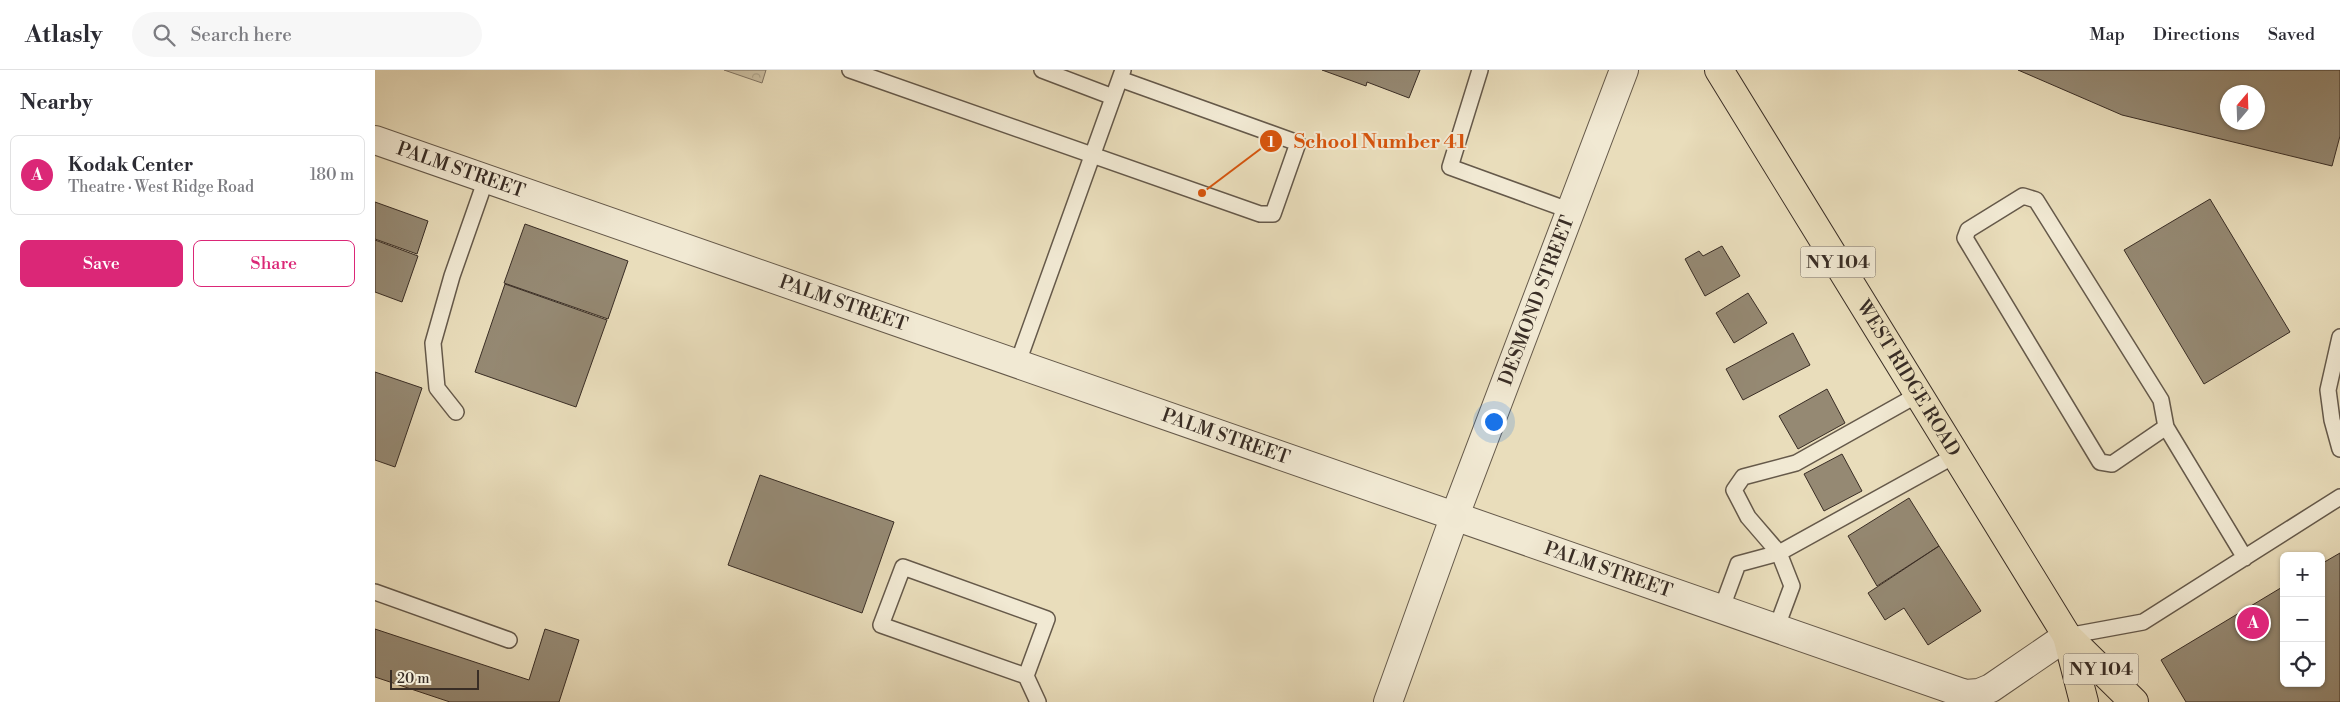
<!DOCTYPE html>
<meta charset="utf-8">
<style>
body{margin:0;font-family:"Libre Bodoni",serif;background:#f7f7f7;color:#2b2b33}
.controls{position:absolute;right:15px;bottom:15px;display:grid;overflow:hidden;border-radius:8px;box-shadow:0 1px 4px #0004}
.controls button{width:45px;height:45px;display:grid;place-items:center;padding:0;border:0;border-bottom:1px solid #e1e1e2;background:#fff;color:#2b2b33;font:25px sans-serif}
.compass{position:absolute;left:1845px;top:15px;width:45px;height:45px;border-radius:50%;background:#fff;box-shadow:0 1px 4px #0004;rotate:19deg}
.scale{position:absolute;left:15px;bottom:12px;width:89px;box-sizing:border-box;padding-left:5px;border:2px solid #392d25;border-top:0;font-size:14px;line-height:18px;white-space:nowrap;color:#392d25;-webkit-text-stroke:4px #f1e9d3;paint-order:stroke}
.you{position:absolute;left:1118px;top:351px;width:18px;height:18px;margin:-12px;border:4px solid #fff;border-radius:50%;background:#1a73e8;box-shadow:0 0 0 8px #1a73e833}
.badge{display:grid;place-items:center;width:32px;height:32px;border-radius:50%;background:#db2777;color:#fff;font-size:16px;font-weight:700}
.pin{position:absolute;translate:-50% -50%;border:2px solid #fff;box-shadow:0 1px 5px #0006}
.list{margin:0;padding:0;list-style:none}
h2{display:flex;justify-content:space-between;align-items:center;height:65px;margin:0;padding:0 20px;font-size:21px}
h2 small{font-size:16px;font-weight:400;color:#7c7c81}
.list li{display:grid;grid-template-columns:32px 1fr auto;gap:15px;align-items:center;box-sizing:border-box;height:80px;margin:0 10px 10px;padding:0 10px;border:1px solid #e1e1e2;border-radius:8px}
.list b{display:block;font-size:19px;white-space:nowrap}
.list p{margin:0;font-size:16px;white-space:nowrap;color:#7c7c81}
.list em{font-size:16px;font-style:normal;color:#7c7c81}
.actions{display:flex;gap:10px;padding:15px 20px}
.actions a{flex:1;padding:11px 0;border:1px solid #db2777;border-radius:8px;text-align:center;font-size:18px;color:#db2777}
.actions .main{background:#db2777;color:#fff}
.icon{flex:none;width:28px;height:28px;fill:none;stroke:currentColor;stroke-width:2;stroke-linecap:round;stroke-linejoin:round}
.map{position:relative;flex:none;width:1965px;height:632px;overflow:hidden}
header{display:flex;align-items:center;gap:30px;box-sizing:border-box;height:70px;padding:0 25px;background:#fff;border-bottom:1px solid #e1e1e2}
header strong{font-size:24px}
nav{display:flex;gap:28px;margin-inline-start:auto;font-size:18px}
.search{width:350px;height:45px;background:#f7f7f7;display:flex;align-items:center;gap:12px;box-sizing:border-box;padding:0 18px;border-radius:28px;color:#7c7c81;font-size:19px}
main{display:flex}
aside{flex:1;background:#fff}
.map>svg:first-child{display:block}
.park{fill:url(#park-crowns);stroke:#827664}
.building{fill:#958973;stroke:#392d25;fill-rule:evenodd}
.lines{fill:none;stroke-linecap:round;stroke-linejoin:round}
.service-casing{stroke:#65594a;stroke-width:18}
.minor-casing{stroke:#65594a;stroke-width:30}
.trunk-casing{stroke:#392d25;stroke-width:30}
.service{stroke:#f1e9d3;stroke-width:15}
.minor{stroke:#f1e9d3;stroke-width:28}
.trunk{stroke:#e9ddbb;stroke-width:28}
.labels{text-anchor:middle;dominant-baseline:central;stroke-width:4;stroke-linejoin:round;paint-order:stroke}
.shield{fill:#f1e9d3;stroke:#706559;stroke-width:1}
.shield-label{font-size:18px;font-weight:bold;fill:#392d25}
.street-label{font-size:19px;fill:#392d25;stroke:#f1e9d3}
.leader{fill:none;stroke:#d6550e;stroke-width:2}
.callout-dot{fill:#d6550e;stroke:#f1e9d3;stroke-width:2}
.mark-label{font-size:15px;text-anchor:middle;font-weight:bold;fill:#fff}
.callout-label{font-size:20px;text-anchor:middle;font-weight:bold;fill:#d6550e;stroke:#f1e9d3;stroke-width:4;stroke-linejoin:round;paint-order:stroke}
</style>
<header>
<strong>Atlasly</strong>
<div class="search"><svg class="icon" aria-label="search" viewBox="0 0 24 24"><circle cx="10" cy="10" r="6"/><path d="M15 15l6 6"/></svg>Search here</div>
<nav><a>Map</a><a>Directions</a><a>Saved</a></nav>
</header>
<main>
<aside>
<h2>Nearby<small></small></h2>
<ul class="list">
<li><span class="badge">A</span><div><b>Kodak Center</b><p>Theatre · West Ridge Road</p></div><em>180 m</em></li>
</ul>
<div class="actions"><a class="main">Save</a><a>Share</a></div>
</aside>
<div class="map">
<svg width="1965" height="632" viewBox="0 0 1965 632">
<defs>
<pattern id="park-crowns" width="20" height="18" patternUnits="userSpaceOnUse" patternTransform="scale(1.25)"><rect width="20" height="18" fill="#cbbfa2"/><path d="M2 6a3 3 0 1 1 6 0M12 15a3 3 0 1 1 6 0" fill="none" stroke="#afa48b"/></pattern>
</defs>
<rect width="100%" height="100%" fill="#e9ddbb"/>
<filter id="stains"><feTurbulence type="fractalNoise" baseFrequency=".004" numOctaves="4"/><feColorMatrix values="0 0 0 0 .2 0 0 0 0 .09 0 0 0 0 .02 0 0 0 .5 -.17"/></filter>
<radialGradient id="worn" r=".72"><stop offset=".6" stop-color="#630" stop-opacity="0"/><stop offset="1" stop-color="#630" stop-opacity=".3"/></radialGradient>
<path class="park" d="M349 0H391L387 13Z"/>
<path class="building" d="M947 0H1045L1034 28 992 12 991 16Z
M1643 0H1965V66L1957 96 1747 45ZM1852 22H1882V52H1852Z
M1835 129 1915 262 1829 314 1749 180Z
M0 132 53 151 42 184 0 169Z
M150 154 253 191 233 249 129 213Z
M0 170 43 186 27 232 0 222Z
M1347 176 1365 206 1330 226 1310 189 1324 181 1328 186Z
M130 214 232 250 201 337 100 302Z
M1373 223 1392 253 1359 273 1341 243Z
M1418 263 1435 295 1368 330 1351 299Z
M0 302 47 318 20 397 0 390Z
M1452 319 1470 353 1423 379 1404 346Z
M1467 384 1487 421 1449 441 1429 404Z
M385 405 519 452 487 543 353 495Z
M1534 428 1564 476 1502 516 1473 466Z
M1564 476 1606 541 1553 575 1529 538 1510 550 1493 523Z
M1965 483V632H1811L1786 590 1909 516V613H1946V494Z
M0 559 154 610 170 559 204 570 184 632H75L0 607Z"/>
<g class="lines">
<defs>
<path id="service" d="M475 0 885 144H898L923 73 745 9
M667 0 738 27
M1105 0 1075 97 1196 141
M1965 267 1953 320 1957 350 1965 379
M642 295 748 0
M1544 324 1421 393 1368 407 1359 420 1373 447 1404 483 1581 385
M81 342 62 318 58 273 77 206 111 109
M1791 357 1786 330 1661 130 1648 126 1593 160 1590 168 1725 392 1737 394 1791 357 1870 488
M0 522 134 570
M1346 540 1363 494 1404 483 1417 516 1401 559
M1692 566 1768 552 1965 427
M651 606 506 555 528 497 672 549 651 606 663 632"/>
<g id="minor">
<path id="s1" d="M0 70 1590 624 1604 623 1616 618 1692 566"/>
<path id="s2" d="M1013 632 1079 448 1249 0"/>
</g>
<g id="trunk">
<path id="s3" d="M1344 0 1692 566 1759 632"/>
<path d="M1692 566 1709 632"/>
</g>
</defs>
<use href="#service" class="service-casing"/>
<use href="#minor" class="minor-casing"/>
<use href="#trunk" class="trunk-casing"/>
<use href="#service" class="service"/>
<use href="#minor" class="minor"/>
<use href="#trunk" class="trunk"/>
</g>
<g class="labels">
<g class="shield">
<rect x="1425.5" y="176.5" width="75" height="31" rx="4"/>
<rect x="1688.5" y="583.5" width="75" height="31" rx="4"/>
</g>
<g class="shield-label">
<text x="1463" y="192">NY 104</text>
<text x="1726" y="599">NY 104</text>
</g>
<g class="street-label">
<text stroke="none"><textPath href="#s1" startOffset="91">PALM STREET</textPath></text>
<text stroke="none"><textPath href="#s2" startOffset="428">DESMOND STREET</textPath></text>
<text stroke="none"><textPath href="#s1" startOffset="496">PALM STREET</textPath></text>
<text stroke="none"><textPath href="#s3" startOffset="362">WEST RIDGE ROAD</textPath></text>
<text stroke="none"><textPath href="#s1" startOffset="901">PALM STREET</textPath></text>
<text stroke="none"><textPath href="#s1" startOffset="1306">PALM STREET</textPath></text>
</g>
</g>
<path class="leader" d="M827 123L896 71"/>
<g class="callout-dot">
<circle cx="827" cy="123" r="5"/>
<circle cx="896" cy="71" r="12"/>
</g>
<g class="mark-label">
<text x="896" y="77">1</text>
</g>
<g class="callout-label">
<text x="1005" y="78">School Number 41</text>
</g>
<rect width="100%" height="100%" filter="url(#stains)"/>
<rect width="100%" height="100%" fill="url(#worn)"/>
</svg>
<div class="controls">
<button>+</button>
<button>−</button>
<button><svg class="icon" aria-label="locate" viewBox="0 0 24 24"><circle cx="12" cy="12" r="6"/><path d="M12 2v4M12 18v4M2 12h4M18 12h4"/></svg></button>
</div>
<svg class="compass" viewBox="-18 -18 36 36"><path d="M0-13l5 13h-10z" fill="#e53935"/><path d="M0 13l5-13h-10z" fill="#7c7c81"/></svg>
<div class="scale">20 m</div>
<div class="you"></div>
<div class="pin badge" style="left:1878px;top:553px">A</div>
</div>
</main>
